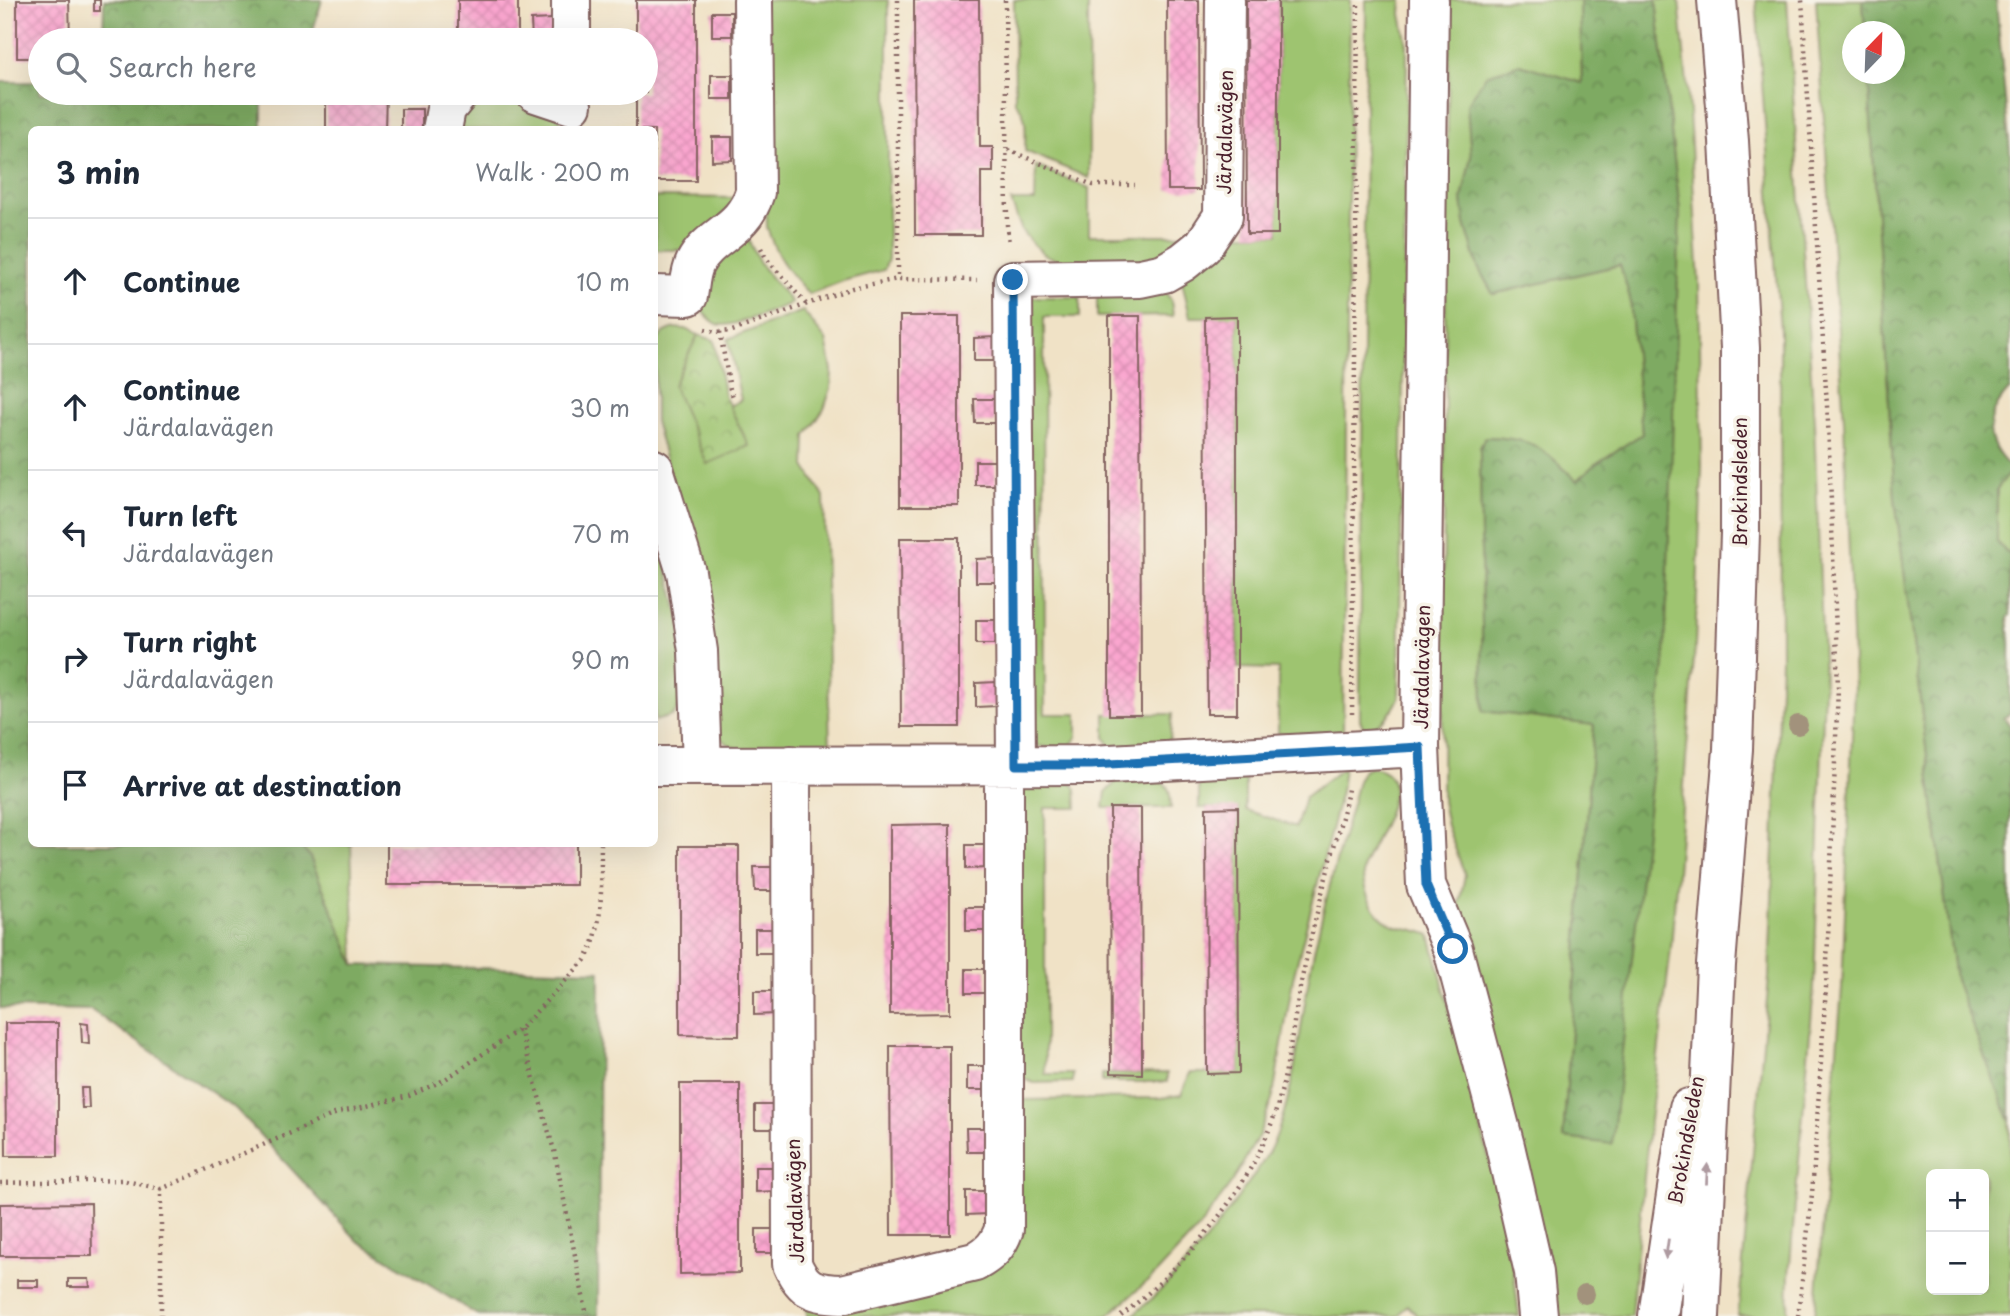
<!DOCTYPE html>
<meta charset="utf-8">
<style>
body{margin:0;font-family:"Playpen Sans",sans-serif;background:#f6f6f7;color:#1f2937}
.controls{position:absolute;right:21px;bottom:21px;display:grid;overflow:hidden;border-radius:10px;box-shadow:0 7px 28px #0002}
.controls button{width:63px;height:63px;display:grid;place-items:center;padding:0;border:0;border-bottom:2px solid #e0e1e3;background:#fff;color:#1f2937;font:35px sans-serif}
.compass{position:absolute;left:1842px;top:21px;width:63px;height:63px;border-radius:50%;background:#fff;box-shadow:0 7px 28px #0002;rotate:23deg}
.stop{position:absolute;width:21px;height:21px;margin:-16px;border:5px solid #1f6fb2;border-radius:50%;background:#fff}
.stop.end{background:#1f6fb2;border-color:#fff;box-shadow:0 2px 7px #0008}
.list{margin:0;padding:0;list-style:none}
h2{display:flex;justify-content:space-between;align-items:center;height:91px;margin:0;padding:0 28px;font-size:30px}
h2 small{font-size:23px;font-weight:400;color:#747a83}
.list li{display:grid;grid-template-columns:46px 1fr auto;gap:21px;align-items:center;box-sizing:border-box;height:126px;padding:0 28px;border-top:2px solid #e0e1e3}
.list b{display:block;font-size:26px;white-space:nowrap}
.list p{margin:0;font-size:23px;white-space:nowrap;color:#747a83}
.list em{font-size:23px;font-style:normal;color:#747a83}
.icon{flex:none;width:38px;height:38px;fill:none;stroke:currentColor;stroke-width:2;stroke-linecap:round;stroke-linejoin:round}
.map{position:relative;flex:none;width:2010px;height:1316px;overflow:hidden}
.search{position:absolute;background:#fff;box-shadow:0 7px 28px #0002;left:28px;top:28px;width:630px;height:77px;display:flex;align-items:center;gap:18px;box-sizing:border-box;padding:0 24px;border-radius:38px;color:#747a83;font-size:26px}
.panel{position:absolute;background:#fff;box-shadow:0 7px 28px #0002;left:28px;top:126px;width:630px;height:721px;border-radius:10px}
.map>svg:first-child{display:block}
.green{fill:#9ec46f;stroke:#74724d;stroke-width:2;fill-rule:evenodd}
.forest{fill:url(#forest-crowns);stroke:#646446;stroke-width:2}
.park{fill:url(#park-crowns);stroke:#74724d;stroke-width:2}
.building{fill:url(#building-cross-hatch)}
.lines{fill:none;stroke-linecap:round;stroke-linejoin:round}
.minor-casing{stroke:#846361;stroke-width:42}
.major-casing{stroke:#846361;stroke-width:42}
.path{stroke:#846361;stroke-width:4.5;stroke-dasharray:2 5;stroke-linecap:butt}
.minor{stroke:#fff;stroke-width:38}
.major{stroke:#fff;stroke-width:38}
.tree{fill:#a2927c}
.oneway{fill:#ae9aa0}
.route{stroke:#1f6fb2;stroke-width:9}
.labels{text-anchor:middle;dominant-baseline:central;stroke-width:7;stroke-linejoin:round;paint-order:stroke}
.street-label{font-size:19px;fill:#4a1f2b;stroke:#f7f3e8}
</style>
<div class="map">
<svg width="2010" height="1316" viewBox="0 0 2010 1316">
<defs>
<pattern id="forest-crowns" width="20" height="18" patternUnits="userSpaceOnUse" patternTransform="scale(1.75)"><rect width="20" height="18" fill="#7eaa62"/><path d="M2 6a3 3 0 1 1 6 0M12 15a3 3 0 1 1 6 0" fill="none" stroke="#698a51"/></pattern>
<pattern id="park-crowns" width="20" height="18" patternUnits="userSpaceOnUse" patternTransform="scale(1.75)"><rect width="20" height="18" fill="#9ec46f"/><path d="M2 6a3 3 0 1 1 6 0M12 15a3 3 0 1 1 6 0" fill="none" stroke="#839f5b"/></pattern>
<pattern id="building-cross-hatch" width="8" height="8" patternUnits="userSpaceOnUse" patternTransform="scale(1.75)"><rect width="8" height="8" fill="#faa6cf"/><path d="M0 0l8 8M0 8l8-8" fill="none" stroke="#d88eb2"/></pattern>
</defs>
<rect width="100%" height="100%" fill="#f7f3e8"/>
<filter id="ink" filterUnits="userSpaceOnUse"><feTurbulence type="fractalNoise" baseFrequency=".0143" numOctaves="2"/><feDisplacementMap in="SourceGraphic" scale="14" xChannelSelector="R" yChannelSelector="G"/><feConvolveMatrix kernelMatrix="1 2 1 2 8 2 1 2 1" color-interpolation-filters="sRGB"/></filter>
<filter id="wash" filterUnits="userSpaceOnUse"><feTurbulence type="fractalNoise" baseFrequency=".00686" numOctaves="4" result="noise"/><feDisplacementMap in="SourceGraphic" scale="28" xChannelSelector="R" yChannelSelector="G"/><feGaussianBlur stdDeviation="1.57" result="paint"/><feColorMatrix in="noise" values="0 0 0 0 0 0 0 0 0 0 0 0 0 0 0 0 0 1.4 0 .05"/><feComposite in="paint" operator="in"/></filter>
<g filter="url(#wash)">
<rect width="100%" height="100%" fill="#f0e2c6"/>
<path class="green" d="M762 0H888V259L884 270 843 281 809 294C788 272 776 257 767 227Z
M1014 0H1088L1089 178 1025 151C1025 134 1029 113 1015 102Z
M1278 0H1350L1343 732 1278 734V669L1238 668 1237 317H1190L1183 285 1178 275 1217 234H1278Z
M1366 0H1402L1401 14 1407 45 1399 698C1391 716 1382 723 1365 731L1360 720V701Z
M1450 0H1580L1582 84 1520 64 1467 105 1471 156 1462 200 1465 223 1478 267 1493 294 1621 265 1630 298 1642 434 1594 465 1577 481C1542 448 1535 438 1485 437L1480 448 1483 711 1594 725 1563 1138 1680 211 1656 0H1679L1688 94 1699 283 1702 468 1695 646 1671 948 1647 1146 1631 1316H1557L1457 914 1465 875 1447 826 1442 801 1446 215Z
M1756 0H1787L1814 422 1824 686 1814 987 1789 1275 1788 1316H1738L1769 978 1781 660 1780 330Z
M1816 0H1863L1865 31 1853 32V74H1868L1895 498 1955 980 2010 1122V1316H1815L1842 989 1854 687 1844 421ZM1931 1174H1984V1290H1931Z
M508 93C526 99 562 106 562 129L450 130 471 97Z
M1036 166 1089 188V235H1195L1151 262 1066 263 1045 255 1032 243 1022 231 1011 201H1035Z
M655 197 740 198 693 250H655Z
M744 231 760 264 792 303C777 308 730 330 717 324 710 320 705 314 700 308L702 276Z
M1165 292 1171 300 1173 316 1097 317V296Z
M1026 297H1080V317H1044L1045 714H1077V737L1067 750 1030 745Z
M803 311 826 340 832 370 831 388 824 409 806 436 805 466 824 497 830 751H739L719 738 672 482 655 421V344L663 333 674 328 685 329 698 335 674 386 749 446 729 406 741 400 728 339Z
M2010 472V555L1997 542V489Z
M654 513 681 625V705L672 716 655 721Z
M1105 714H1172L1170 739 1162 745 1111 747 1105 738Z
M1344 767 1341 791 1293 979 1273 1096 1259 1135 1233 1181 1197 1230 1156 1274 1107 1316H807L806 1302 987 1263 1022 1100 1160 1098 1181 1095 1190 1073H1239L1238 808H1199V787L1203 778 1245 772V810L1296 827 1305 797Z
M1370 767C1423 772 1371 841 1364 866 1360 882 1369 904 1380 916 1393 930 1414 927 1430 935L1509 1234 1519 1316H1418L1407 1305 1398 1316H1132C1174 1282 1210 1238 1241 1193 1255 1174 1269 1155 1277 1134 1298 1077 1301 1015 1313 956 1325 897 1343 839 1358 781L1364 769Z
M1158 780C1171 785 1170 795 1171 808H1104L1106 792 1116 782Z
M1071 782 1076 789 1077 808H1045V1074H1073V1082L1034 1083 1017 1076 1021 784Z
M297 844H351L355 965 309 855Z
M1167 1073V1082H1102V1074Z"/>
<path class="forest" d="M104 0H322L314 27V40H103Z
M1580 0H1656L1680 211 1665 656 1612 1144 1563 1138 1594 725 1483 711 1480 448 1485 437C1537 438 1541 448 1577 481L1594 465 1642 434 1630 298 1620 265 1493 294 1478 267 1465 223 1462 200 1471 156 1467 105 1486 75 1520 64 1582 83Z
M1863 0H1996L2010 153V389C1985 416 1982 440 2010 467V472L1997 489V542L2010 555V615L2008 618 2010 643V714L2004 718 2010 725V1122L1955 980 1895 498 1868 74H1895V32L1865 31Z
M0 82H40V93H262V129L32 130V844H297L309 855 355 965 600 971 598 1316H479L357 1240 236 1109 91 1010 0 1008Z"/>
<path class="park" d="M698 335 714 340 725 397 749 446 707 464 673 385Z"/>
<g id="blocks">
<path class="building" d="M17 0H69L70 40H40V58H17Z
M94 0H100V11H94Z
M458 0H518V40H458Z
M636 0H696V181H654V130H636V93H646V40H636Z
M914 0H979L980 147H993V172H981V235H915Z
M1167 0H1199L1200 190H1168Z
M1246 0H1278V234H1247Z
M712 12H732V36H712Z
M552 19V40H532L531 20Z
M711 75H732V99H711Z
M326 93H386L385 130H326Z
M401 109H422V130H401Z
M712 137H732V160L712 161Z
M900 316H959V506H900Z
M1109 316H1140L1141 715H1109Z
M1237 316V714H1207L1205 317Z
M995 337V361H974V338Z
M974 399H995V423H975Z
M975 461H995L996 485H975Z
M900 538H959V727H901Z
M997 558V582H976V559Z
M976 620H996L997 644H976Z
M997 682V706L976 707V683Z
M1238 807 1239 1073 1207 1074 1206 808Z
M1110 808H1141L1142 1074 1111 1073Z
M950 824V1013L890 1014V825Z
M387 844H576V885H387Z
M966 845H987V868L966 869Z
M680 846H739V1036L680 1035Z
M754 867H775V891H755Z
M966 907H987V931H966Z
M755 929H775L776 953H755Z
M966 969H986L987 993H966Z
M754 991H775V1014L754 1015Z
M5 1023H58V1156H6Z
M81 1023 88 1024 89 1044 82 1043Z
M890 1046H950V1235H891Z
M967 1066H987L988 1090H967Z
M680 1084H740V1273L680 1274Z
M81 1088H88L89 1108H82Z
M755 1105H775L776 1129H755Z
M966 1128H987V1152H967Z
M755 1167H776V1191L755 1192Z
M966 1191H987V1214L966 1215Z
M91 1203 92 1256H0V1204Z
M756 1229H776V1253H756Z
M68 1279H89L90 1287H68Z
M17 1280H38V1287H17Z"/>
</g>
</g>
<g filter="url(#ink)">
<use href="#blocks" fill-opacity="0" stroke="#846361" stroke-width="2"/>
<g class="lines">
<defs>
<path id="minor" d="M571 0V40
M1429 0 1420 747 1426 885 1453 949 1505 1146 1534 1272 1538 1316
M536 93 572 105
M442 130 446 109 459 93
M654 295 688 296C690 286 690 273 695 263 710 234 743 232 755 192L753 0
M654 469 686 572 698 651 702 766
M791 765 792 1264C803 1290 814 1293 842 1294L975 1262C991 1253 998 1246 1004 1229V766
M1016 765 1013 280 1140 278 1164 273 1183 262 1203 246 1223 216 1225 0
M654 766 1091 765 1420 747"/>
<path id="major" d="M1658 1316 1689 1108
M1700 1316 1716 965 1733 749 1740 533V348L1729 141 1717 0"/>
</defs>
<use href="#minor" class="minor-casing"/>
<use href="#major" class="major-casing"/>
<path class="path" d="M898 0V279
M1005 0 1007 225 1009 244
M1008 150 1093 185H1135
M761 248 766 258 806 304
M705 329 716 332 732 331 852 288 898 279 977 280
M720 332 730 389 734 399
M1352 714 1358 0
M520 1029 555 1154 587 1316
M0 1183 122 1180 161 1189
M161 1316V1189L337 1113 409 1096 444 1080 520 1029 585 960C606 926 600 882 601 844
M1121 1316C1187 1264 1257 1183 1279 1100 1291 1056 1294 1009 1305 965 1313 926 1323 889 1333 851 1338 830 1345 810 1348 789
M1798 1316 1812 1194 1826 988 1838 687 1828 422 1802 0"/>
<use href="#minor" class="minor"/>
<use href="#major" class="major"/>
</g>
<g class="tree">
<circle cx="1798" cy="725" r="10"/>
<circle cx="1585" cy="1294" r="10"/>
</g>
<defs><path id="oneway-solid" d="M-6-.8H1V-3.2L6.5 0L1 3.2V.8H-6Z" transform="scale(1.75)"/></defs>
<g class="oneway">
<use href="#oneway-solid" transform="translate(1707 1174) rotate(-87)"/>
<use href="#oneway-solid" transform="translate(1667 1249) rotate(98)"/>
</g>
</g>
<g class="lines" filter="url(#ink)">
<path class="route" d="M1013 280 1016 765H1091L1420 747 1426 885 1453 949"/>
</g>
<g class="labels">
<g class="street-label">
<text transform="translate(1224 132) rotate(-89)">Järdalavägen</text>
<text transform="translate(1739 482) rotate(-90)">Brokindsleden</text>
<text transform="translate(1421 667) rotate(-89)">Järdalavägen</text>
<text transform="translate(1685 1140) rotate(-80)">Brokindsleden</text>
<text transform="translate(794 1201) rotate(-92)">Järdalavägen</text>
</g>
</g>
</svg>
<div class="controls">
<button>+</button>
<button>−</button>
</div>
<svg class="compass" viewBox="-18 -18 36 36"><path d="M0-13l5 13h-10z" fill="#e53935"/><path d="M0 13l5-13h-10z" fill="#747a83"/></svg>
<div class="stop" style="left:1453px;top:949px"></div>
<div class="stop end" style="left:1013px;top:280px"></div>
<div class="search"><svg class="icon" aria-label="search" viewBox="0 0 24 24"><circle cx="10" cy="10" r="6"/><path d="M15 15l6 6"/></svg>Search here</div>
<section class="panel">
<h2>3 min<small>Walk · 200 m</small></h2>
<ul class="list">
<li><svg class="icon" aria-label="ahead" viewBox="0 0 24 24"><path d="M12 20V5M6 11l6-6 6 6"/></svg><div><b>Continue</b></div><em>10 m</em></li>
<li><svg class="icon" aria-label="ahead" viewBox="0 0 24 24"><path d="M12 20V5M6 11l6-6 6 6"/></svg><div><b>Continue</b><p>Järdalavägen</p></div><em>30 m</em></li>
<li><svg class="icon" aria-label="left" viewBox="0 0 24 24"><path d="M17 20v-9H6M10 6l-5 5 5 5"/></svg><div><b>Turn left</b><p>Järdalavägen</p></div><em>70 m</em></li>
<li><svg class="icon" aria-label="right" viewBox="0 0 24 24"><path d="M7 20v-9h11M14 6l5 5-5 5"/></svg><div><b>Turn right</b><p>Järdalavägen</p></div><em>90 m</em></li>
<li><svg class="icon" aria-label="arrive" viewBox="0 0 24 24"><path d="M6 21V4h12l-3 4 3 4H6"/></svg><div><b>Arrive at destination</b></div></li>
</ul>
</section>
</div>
